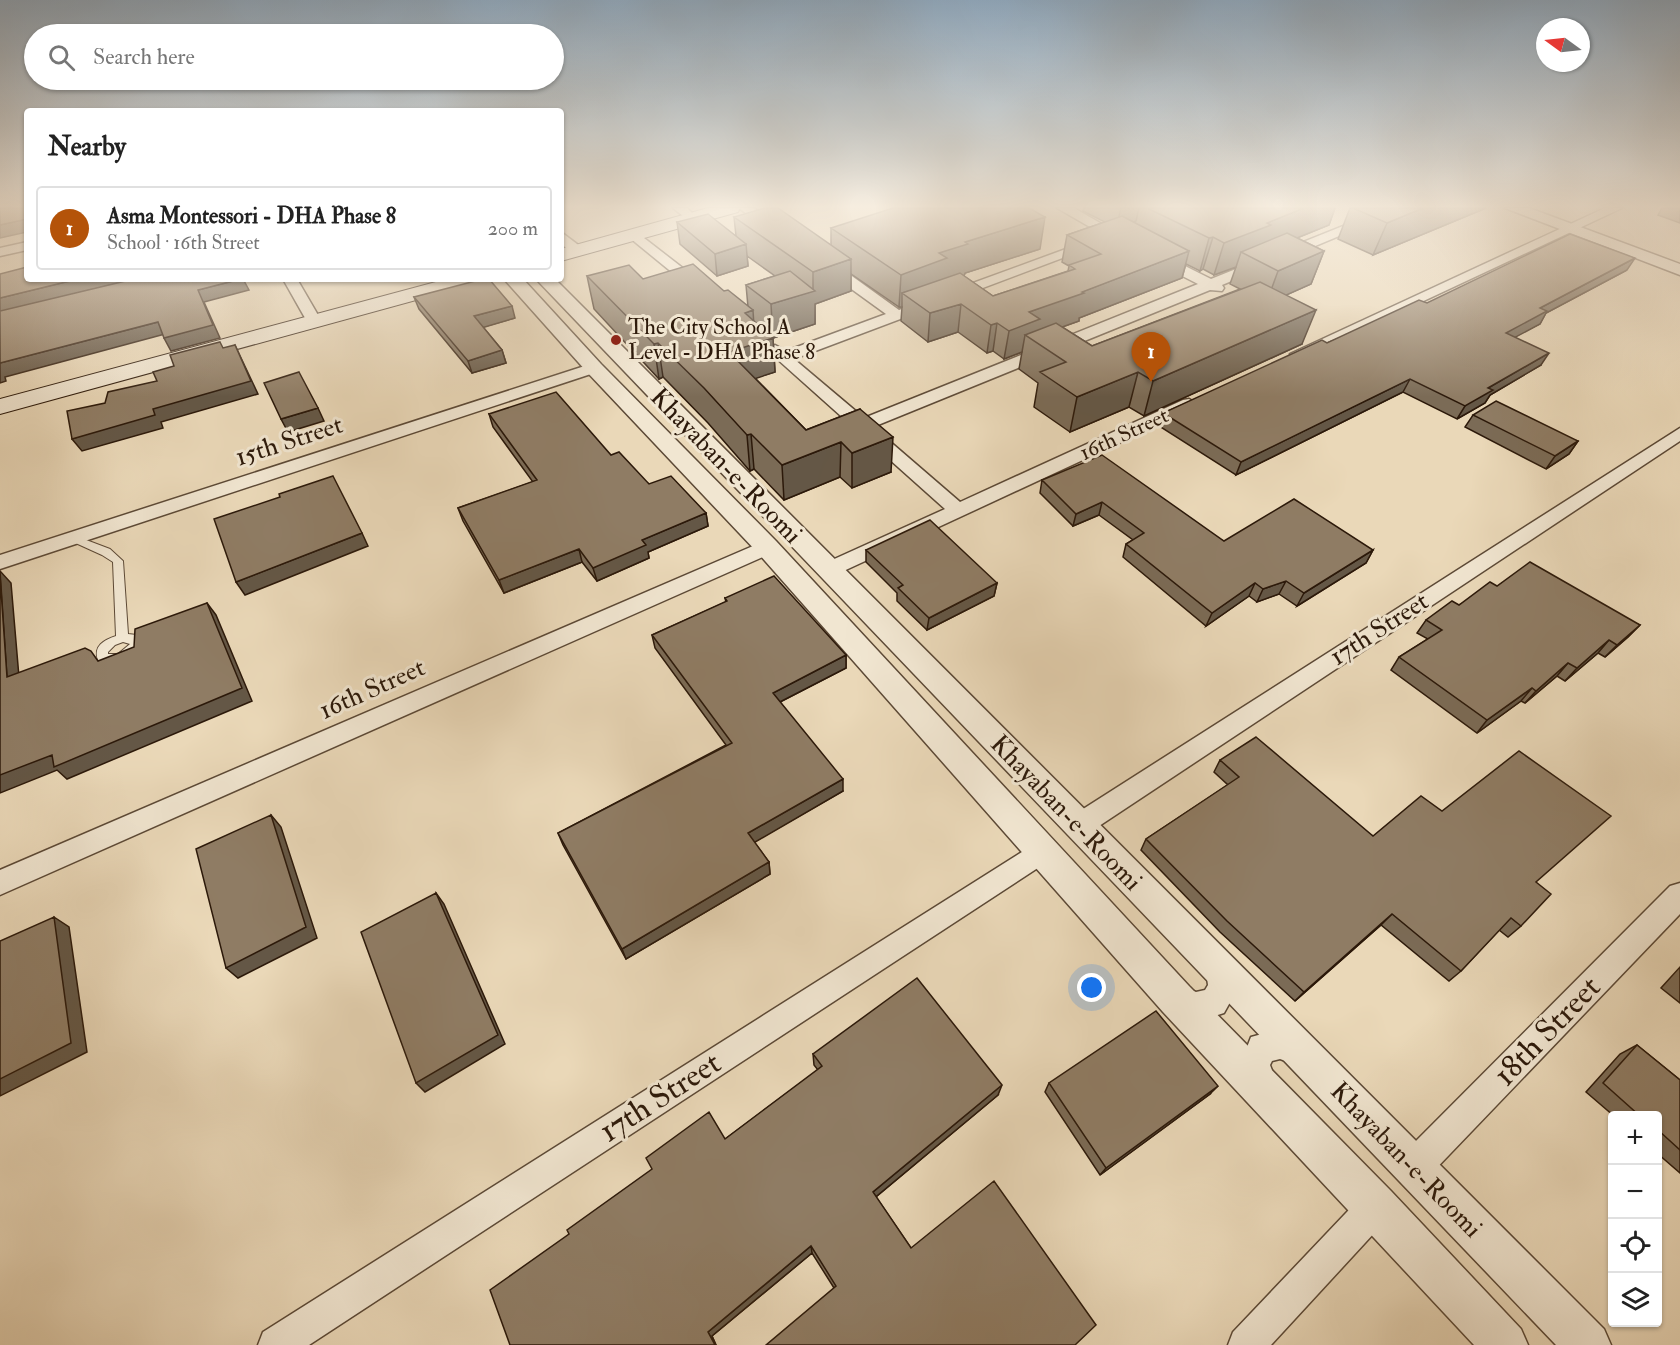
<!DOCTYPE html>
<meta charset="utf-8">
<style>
body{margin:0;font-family:"IM FELL Double Pica",serif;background:#f2f2f2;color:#222}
.controls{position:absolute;right:18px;bottom:18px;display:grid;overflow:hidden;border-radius:6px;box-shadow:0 2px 4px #0004}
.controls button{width:54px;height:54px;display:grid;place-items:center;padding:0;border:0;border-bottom:2px solid #e0e0e0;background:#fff;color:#222;font:30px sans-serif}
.compass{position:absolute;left:1536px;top:18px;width:54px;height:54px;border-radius:50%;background:#fff;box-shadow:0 2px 4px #0004;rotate:285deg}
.you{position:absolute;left:1092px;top:988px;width:21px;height:21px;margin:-15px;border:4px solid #fff;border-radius:50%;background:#1a73e8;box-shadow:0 0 0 9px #1a73e833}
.badge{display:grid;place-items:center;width:39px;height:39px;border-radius:50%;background:#b45309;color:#fff;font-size:20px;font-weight:700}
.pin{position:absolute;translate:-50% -50px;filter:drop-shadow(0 2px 3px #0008)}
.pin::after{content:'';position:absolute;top:32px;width:21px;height:18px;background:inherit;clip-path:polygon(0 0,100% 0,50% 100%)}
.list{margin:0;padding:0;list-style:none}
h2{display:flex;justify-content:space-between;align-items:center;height:78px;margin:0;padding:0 24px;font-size:26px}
h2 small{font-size:20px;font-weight:400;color:#767676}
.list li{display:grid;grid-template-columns:39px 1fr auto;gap:18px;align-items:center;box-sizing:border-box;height:84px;margin:0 12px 12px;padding:0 12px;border:2px solid #e0e0e0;border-radius:6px}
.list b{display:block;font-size:22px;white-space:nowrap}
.list p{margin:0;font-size:20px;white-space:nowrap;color:#767676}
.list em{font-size:20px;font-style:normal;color:#767676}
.icon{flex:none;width:33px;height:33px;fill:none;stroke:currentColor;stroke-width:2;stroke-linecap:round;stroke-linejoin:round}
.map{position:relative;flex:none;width:1680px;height:1345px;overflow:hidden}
.search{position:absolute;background:#fff;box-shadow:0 2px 4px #0004;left:24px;top:24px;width:540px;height:66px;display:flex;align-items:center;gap:15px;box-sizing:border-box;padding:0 21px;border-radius:33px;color:#767676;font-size:22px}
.panel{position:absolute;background:#fff;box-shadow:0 2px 4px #0004;left:24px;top:108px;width:540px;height:174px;border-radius:6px}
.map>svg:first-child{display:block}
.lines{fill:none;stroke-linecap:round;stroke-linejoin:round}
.service-casing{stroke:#5c4936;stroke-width:2}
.minor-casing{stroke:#5c4936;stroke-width:3}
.tertiary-casing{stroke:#5c4936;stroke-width:3}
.secondary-casing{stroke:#2c190a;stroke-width:2}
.service{fill:#f1e6d1;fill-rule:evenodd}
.minor{fill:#f1e6d1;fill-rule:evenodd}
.tertiary{fill:#f1e6d1;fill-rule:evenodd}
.secondary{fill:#f1e6d1;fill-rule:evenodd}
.wall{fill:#7b6b56;stroke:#2c190a;stroke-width:1.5;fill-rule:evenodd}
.shaded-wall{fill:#645746;stroke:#2c190a;stroke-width:1.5}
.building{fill:#8f7c64;stroke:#2c190a;stroke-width:1.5}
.poi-dot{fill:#8f2418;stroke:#f1e6d1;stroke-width:2}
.labels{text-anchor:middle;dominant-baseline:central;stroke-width:6;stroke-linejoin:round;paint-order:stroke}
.far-poi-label{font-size:22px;fill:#2c190a;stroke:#f1e6d1;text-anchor:start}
.far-street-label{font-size:22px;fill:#2c190a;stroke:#f1e6d1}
.street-label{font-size:26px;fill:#2c190a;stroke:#f1e6d1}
.near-street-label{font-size:32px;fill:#2c190a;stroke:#f1e6d1}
</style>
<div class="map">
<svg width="1680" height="1345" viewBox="0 0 1680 1345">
<rect width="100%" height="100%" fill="#ead8b8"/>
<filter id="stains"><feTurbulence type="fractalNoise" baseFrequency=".00333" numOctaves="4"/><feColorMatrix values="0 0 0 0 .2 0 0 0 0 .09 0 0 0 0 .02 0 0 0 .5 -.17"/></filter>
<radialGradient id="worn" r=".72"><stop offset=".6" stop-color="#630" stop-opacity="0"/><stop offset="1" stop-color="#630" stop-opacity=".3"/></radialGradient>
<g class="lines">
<defs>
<path id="service" d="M73 535 110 549 123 561 128 634 137 635 142 644C131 662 117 666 98 660 93 646 104 640 116 636L113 562 102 555 69 540 68 538ZM123 642 130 644 118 654H108V652L115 645Z"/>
<path id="minor" d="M673 208H687L698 219 692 223Z
M739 208H754L784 230 782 233H772Z
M1057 208H1074L1128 239 1121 243 1116 242Z
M1388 208H1406L1222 285 1224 288 1222 291 1210 290 873 427 960 502 1183 400 1189 399 1197 404 1195 408 835 575H821L818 570 821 565 945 509 767 350 775 345 786 351 886 314 821 267V261H831L899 310 1085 242 1090 241 1097 245 794 359 864 418 1198 284 1151 260V254H1161L1211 279Z
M1605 208H1622L1304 357 1298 359 1290 354Z
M635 231 706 286 708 289 706 292H696L630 238 628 235Z
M561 232 581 247V253H571L561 243Z
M27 242V250L0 256V248Z
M283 279H297L322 322 319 325H309Z
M594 363 602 368 600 371 0 569V555Z
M1680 428V441L1087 834 1078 837 1069 834 1065 826 1069 818Z
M767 540 774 542 777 547 774 552 0 895V870Z
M1044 838 1053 842 1057 850 1053 858 309 1345H258L263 1332Z
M1680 883V914L1426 1179 1414 1183 1402 1179 1398 1167 1402 1155 1670 886Z
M1220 956 1230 960 1238 988 1224 1013 1196 1022 1169 1010 1164 1000 1169 990 1179 986 1196 992 1205 990 1208 985 1206 970 1210 960Z
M1280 1029 1308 1039 1312 1050 1308 1061 1297 1065 1280 1059 1272 1061 1270 1065 1277 1084 1272 1095 1261 1100 1250 1095 1240 1065 1251 1037Z
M1376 1189 1388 1194 1393 1206 1388 1218 1271 1345H1228L1233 1332 1364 1194Z"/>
<path id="tertiary" d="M1505 208H1529L1680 264V275Z
M504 279H523L601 364 776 541 1189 986 1391 1191 1521 1329 1528 1345H1474L1163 1012 758 553 587 372Z
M536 279H555L1604 1329 1611 1345H1556Z"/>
<path id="secondary" d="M708 208H740L738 212 561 261V249Z
M447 279H481L478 283 0 414V399Z"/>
</defs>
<use href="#service" class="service-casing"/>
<use href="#minor" class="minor-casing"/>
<use href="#tertiary" class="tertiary-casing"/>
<use href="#secondary" class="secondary-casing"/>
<use href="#service" class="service"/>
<use href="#minor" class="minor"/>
<use href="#tertiary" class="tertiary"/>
<use href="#secondary" class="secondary"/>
</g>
<path class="wall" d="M1084 208H1335L1329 225 1297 238 1324 251 1311 284 1286 295 1302 344 1144 416 1129 407 1070 432 1034 407 1038 383 1019 369 1022 352 1004 359 993 351 987 353 958 332 928 342 901 321 902 307H899L851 274V291L815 304V324L773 338 775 372 755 378 806 430 860 409 891 472 852 488 840 477 784 500 754 469 750 471 708 423 663 377 659 379 594 309 587 276 643 279 724 291 748 307 746 285 775 276 747 256 748 266 717 276 680 244 677 222 736 236 734 217 831 245V228L1040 249 965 273 964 276 993 296 1068 271 1069 266 1062 262 1067 235 1105 222 1083 211ZM1186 264 1200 271 1203 269 1214 275 1236 267 1230 284 1240 289 1092 346 1062 327 1079 321V318L1182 278Z
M1350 208H1486L1373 255 1338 239Z
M1662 208H1680V223L1658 215Z
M1627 270 1546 313 1540 324 1514 337 1541 365 1490 395 1485 403 1457 419 1403 392 1236 475 1159 426 1163 413 1327 343 1427 303Z
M414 297 515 318 483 327 502 350 506 363 472 373 419 309Z
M489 414 611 455 649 484 706 513 708 526 648 552 649 558 597 581 582 562 504 593 463 521 458 508 533 482 493 427Z
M1473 415 1578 441 1569 454 1546 469 1465 427Z
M1042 480 1224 541 1373 550 1366 563 1297 606 1279 594 1257 602 1249 596 1206 626 1123 557 1126 544 1133 540 1099 515 1073 526 1040 493Z
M866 550 997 583 994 596 927 630 897 601V593L866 562Z
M1497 586 1640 625 1628 637 1605 657 1598 653 1565 681 1557 676 1525 703 1521 701 1477 733 1391 670 1399 657 1428 639 1417 633 1426 620 1459 605Z
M725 598 846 655V668L780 702 843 791 754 842 769 862 770 874 626 959 563 845 558 833 726 745 655 648 652 635 726 602Z
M1220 760 1373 836 1536 882 1521 926 1508 937 1499 930 1461 971 1449 981 1381 925 1295 1001 1220 932 1141 850 1146 839 1228 785 1214 772Z
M1680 967V1003L1661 988Z
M1637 1045 1680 1080V1173L1658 1154V1116H1614L1586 1092 1620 1054Z
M813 1054 998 1095 876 1197 911 1248 1096 1325 834 1288 812 1253 712 1336 716 1345H510L569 1234 725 1139 818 1070 814 1065Z
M1049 1083 1210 1094 1100 1175 1045 1092Z"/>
<path class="shaded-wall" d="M1121 208H1139L1136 221 1116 229Z
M1304 208H1335L1329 225 1262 252H1241L1236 267 1214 275 1224 243 1267 223Z
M1423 208H1486L1373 255 1387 223Z
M1045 217 1040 249 965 273 964 276 902 293V307H899L901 275 939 253 965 242Z
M27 219V232L0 238V225Z
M1213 237 1203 269 1200 271 1209 238Z
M746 244 748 266 717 276 715 254Z
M1189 251 1182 278 1079 318V321L1037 336 1025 335 1022 352 1004 359 1009 331 1029 312Z
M1324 251 1311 284 1266 304 1278 271Z
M1635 258 1627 270 1546 313 1540 324 1499 346 1506 333 1540 308Z
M851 259V291L815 304V324L773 338 775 372 733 386 729 352 745 313 753 310 755 344 773 338 771 304 813 291V272Z
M78 279H135L0 312V298Z
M241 279H243L249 290 204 302 220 338 171 351 164 338 198 290Z
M961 304 958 332 928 342 930 313Z
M512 306 515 318 478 329 474 316Z
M1316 310 1302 344 1144 416 1153 381Z
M158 322 165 334 5 377 6 381 0 383V363Z
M997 323 993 351 987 353 991 325Z
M658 343 663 377 659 379 654 344Z
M235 345 258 394 161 422 163 428 82 451 72 439 153 409Z
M502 350 506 363 472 373 468 361Z
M1549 353 1541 365 1490 395 1485 403 1457 419 1465 406 1488 388Z
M1138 372 1129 407 1070 432 1077 397Z
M1410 379 1403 392 1236 475 1241 462Z
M318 408 324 421 288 432 281 419Z
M751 434 754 469 750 471 747 435Z
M893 437 891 472 852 488V453Z
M1578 441 1569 454 1546 469 1555 456Z
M841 442 840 477 784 500 782 465Z
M1102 502 1099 515 1073 526 1076 514Z
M706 513 708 526 648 552 649 558 597 581 593 568 642 540Z
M362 533 368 546 245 595 236 582Z
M579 549 582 562 504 593 499 580Z
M1373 550 1366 563 1297 606 1304 593Z
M0 571 11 583 20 689 7 677Z
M1286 581 1279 594 1257 602 1263 589Z
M997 583 994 596 927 630 929 618Z
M1255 583 1249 596 1206 626 1212 613Z
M207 603 216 615 252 701 67 779 57 770 0 793V775Z
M1640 625 1628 637 1605 657 1617 645Z
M1609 640 1598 653 1565 681 1577 668Z
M846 655V668L774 705 773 693Z
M1568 663 1557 676 1525 703 1536 691Z
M1532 688 1521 701 1477 733 1487 720Z
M843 779V791L750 845 748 833Z
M271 815 281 827 317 938 238 978 226 968Z
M769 862 770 874 626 959 622 949Z
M436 893 444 904 505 1044 425 1092 416 1083Z
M1392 914 1381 925 1295 1001 1304 992Z
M54 917 69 927 87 1052 0 1096V1079Z
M1002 1085 998 1095 872 1200 873 1192Z
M1218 1086 1210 1094 1100 1175 1106 1168Z
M811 1246 812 1253 712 1336 716 1345H715L708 1332Z"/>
<path class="building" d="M0 208H27V219L0 225Z
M765 208H778L851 259 813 272 734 217Z
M893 208H1029L1045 217 965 242 968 244 939 253 947 258 901 275 831 228Z
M1147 208H1304L1267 223 1271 225 1224 243 1213 237 1209 238Z
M1353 208H1423L1387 223Z
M708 214 746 244 715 254 677 222Z
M1122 216 1189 251 1082 292 1084 293 1029 312 1040 319 1009 331 997 323 991 325 961 304 930 313 902 293 960 273 993 296 1075 269 1069 265 1101 254 1067 235Z
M1287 233 1324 251 1278 271 1241 252Z
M1570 234 1635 258 1540 308 1547 311 1506 333 1549 353 1488 388 1493 390 1465 406 1410 379 1241 462 1163 413 1322 340 1327 343 1419 300 1427 303Z
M693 264 724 291 728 290 753 310 745 313 773 338 729 352 806 430 860 409 893 437 852 453 841 442 782 465 751 434 747 435 704 388 658 343 654 344 587 276 629 265 643 279Z
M27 267V279H78L0 298V274Z
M790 271 815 291 771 304 746 285Z
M134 279H241L198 290 213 325 164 338 158 322 0 363V311Z
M483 279H489L512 306 474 316 502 350 468 361 414 297Z
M1260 282 1316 310 1153 381 1138 372 1077 397 1040 372 1066 362 1025 335 1056 323 1092 346Z
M220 342 223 348 235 345 251 381 153 409 155 415 72 439 67 411 105 403 108 392 157 381 153 372 174 366 170 355Z
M299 372 318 408 281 419 264 383Z
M556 392 611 455 619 452 649 484 671 476 706 513 642 540 646 545 593 568 579 549 499 580 458 508 537 480 489 414Z
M1496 401 1578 441 1555 456 1473 415Z
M1102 455 1224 541 1294 499 1373 550 1304 593 1286 581 1263 589 1255 583 1212 613 1126 544 1144 533 1102 502 1076 514 1042 480Z
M333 476 362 533 236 582 214 519 280 497 279 494Z
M930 520 997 583 929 618 898 588 903 585 866 550Z
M1530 562 1640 625 1617 645 1609 640 1577 668 1568 663 1536 691 1532 688 1487 720 1399 657 1442 630 1426 620 1452 601 1459 605 1490 582 1497 586Z
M0 576 7 677 85 648 91 651 98 661 134 647 135 629 207 603 242 688 54 767 52 755 0 775Z
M774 576 846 655 773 693 843 779 748 833 769 862 622 949 558 833 732 743 652 635 727 601 725 598Z
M1256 737 1373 836 1421 796 1442 811 1519 751 1611 816 1536 882 1551 894 1521 926 1511 918 1461 971 1392 914 1304 992 1227 921 1146 839 1239 777 1220 760Z
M271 815 306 927 226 968 196 849Z
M436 893 498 1035 416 1083 361 932Z
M54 917 71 1043 0 1079V941Z
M917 978 1002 1085 873 1192 911 1248 994 1181 1096 1325 1075 1345H766L836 1286 811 1246 708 1332 715 1345H510L490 1290 569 1234 567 1230 652 1169 646 1158 709 1112 725 1139 822 1066 813 1054Z
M1156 1011 1218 1086 1106 1168 1049 1083Z
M1637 1045 1680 1080V1150L1658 1130V1116H1640L1603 1083Z"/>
<linearGradient id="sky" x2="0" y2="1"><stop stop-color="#8fa8bd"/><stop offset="0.52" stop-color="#f6eddf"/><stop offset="1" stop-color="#f6eddf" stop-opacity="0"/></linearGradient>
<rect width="1680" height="397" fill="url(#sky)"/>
<circle class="poi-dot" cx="616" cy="340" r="6"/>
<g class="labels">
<g class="far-poi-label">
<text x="628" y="327">The City School A<tspan x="628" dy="25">Level - DHA Phase 8</tspan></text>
</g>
<g class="far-street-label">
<text transform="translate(1124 434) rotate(-25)">16th Street</text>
</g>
<g class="street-label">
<text transform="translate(289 441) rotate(-18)">15th Street</text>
<text transform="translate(726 466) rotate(46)">Khayaban-e-Roomi</text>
<text transform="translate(1379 629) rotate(-33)">17th Street</text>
<text transform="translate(372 689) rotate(-24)">16th Street</text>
<text transform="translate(1066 813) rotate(46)">Khayaban-e-Roomi</text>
<text transform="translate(1406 1160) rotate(46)">Khayaban-e-Roomi</text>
</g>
<g class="near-street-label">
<text transform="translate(1547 1031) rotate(-46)">18th Street</text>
<text transform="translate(660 1097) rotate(-33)">17th Street</text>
</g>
</g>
<rect width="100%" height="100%" filter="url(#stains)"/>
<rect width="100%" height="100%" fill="url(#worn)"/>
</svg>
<div class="controls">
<button>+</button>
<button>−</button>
<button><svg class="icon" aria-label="locate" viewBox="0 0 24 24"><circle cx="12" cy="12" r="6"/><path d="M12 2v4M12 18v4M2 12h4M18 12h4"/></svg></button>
<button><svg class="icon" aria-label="layers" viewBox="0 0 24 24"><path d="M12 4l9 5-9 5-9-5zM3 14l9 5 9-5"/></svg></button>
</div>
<svg class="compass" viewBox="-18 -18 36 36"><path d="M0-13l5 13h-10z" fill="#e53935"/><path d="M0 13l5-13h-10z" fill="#767676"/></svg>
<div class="you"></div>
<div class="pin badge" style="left:1151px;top:382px">1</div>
<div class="search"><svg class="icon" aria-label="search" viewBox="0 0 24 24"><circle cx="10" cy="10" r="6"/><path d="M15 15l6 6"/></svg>Search here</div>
<section class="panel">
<h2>Nearby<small></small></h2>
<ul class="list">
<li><span class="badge">1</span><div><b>Asma Montessori - DHA Phase 8</b><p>School · 16th Street</p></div><em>200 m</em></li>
</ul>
</section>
</div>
